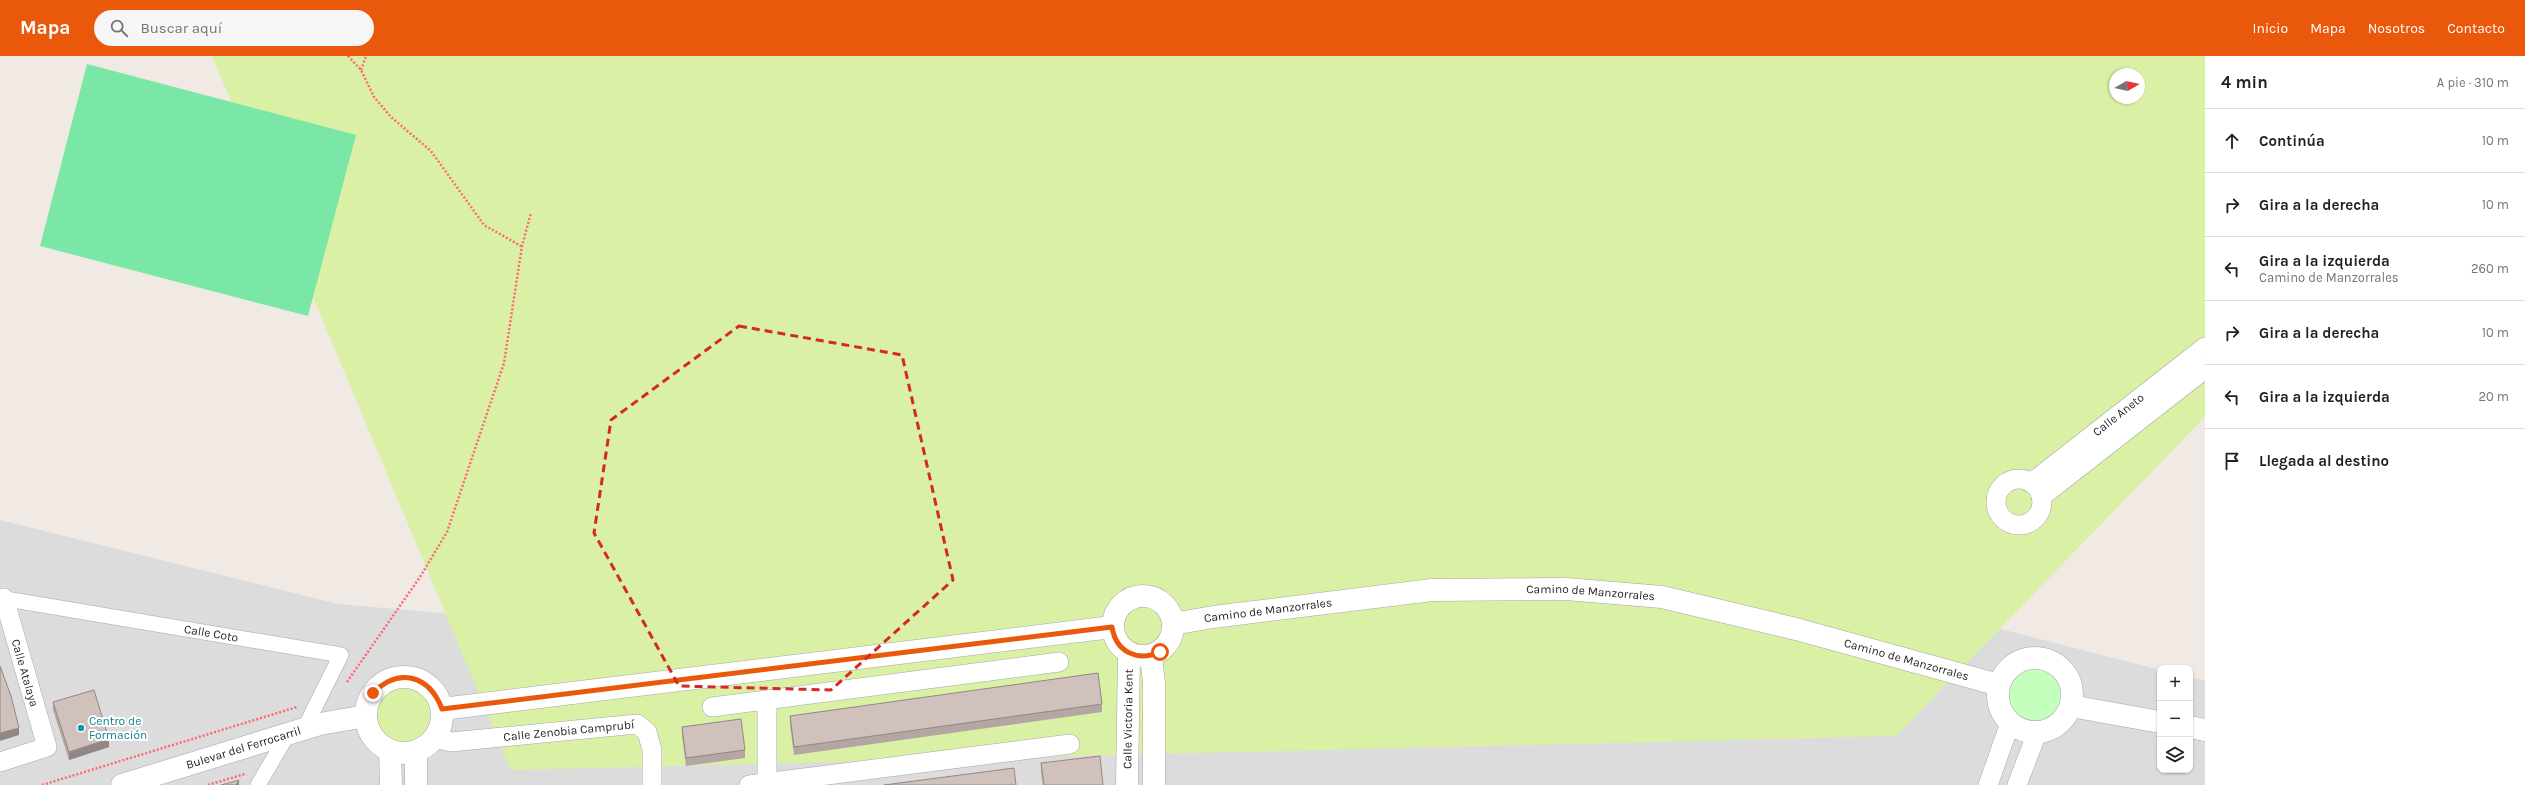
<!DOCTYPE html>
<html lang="es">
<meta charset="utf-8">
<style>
body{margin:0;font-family:Karla,sans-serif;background:#f6f6f6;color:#202124}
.controls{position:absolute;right:12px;bottom:12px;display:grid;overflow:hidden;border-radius:8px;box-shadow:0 1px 3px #0004}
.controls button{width:36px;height:36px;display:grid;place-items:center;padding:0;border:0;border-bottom:1px solid #e0e0e0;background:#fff;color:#202124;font:20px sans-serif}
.compass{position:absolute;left:2109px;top:12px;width:36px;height:36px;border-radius:50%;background:#fff;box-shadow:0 1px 3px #0004;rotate:81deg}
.stop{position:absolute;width:12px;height:12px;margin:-9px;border:3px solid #ea580c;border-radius:50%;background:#fff}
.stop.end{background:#ea580c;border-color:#fff;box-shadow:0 1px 4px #0008}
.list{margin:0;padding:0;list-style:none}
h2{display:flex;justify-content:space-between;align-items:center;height:52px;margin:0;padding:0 16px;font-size:17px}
h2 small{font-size:13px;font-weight:400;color:#757577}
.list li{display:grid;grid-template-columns:26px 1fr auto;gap:12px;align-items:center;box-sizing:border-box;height:64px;padding:0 16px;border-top:1px solid #e0e0e0}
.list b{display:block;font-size:15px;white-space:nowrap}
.list p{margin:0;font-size:13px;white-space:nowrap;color:#757577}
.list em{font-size:13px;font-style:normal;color:#757577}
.icon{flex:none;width:22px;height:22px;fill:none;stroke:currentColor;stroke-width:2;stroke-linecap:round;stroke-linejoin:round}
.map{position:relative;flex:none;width:2205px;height:729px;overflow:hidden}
header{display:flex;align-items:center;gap:24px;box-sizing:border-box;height:56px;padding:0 20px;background:#ea580c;color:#fff}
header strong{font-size:19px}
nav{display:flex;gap:22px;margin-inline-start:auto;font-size:14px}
.search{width:280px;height:36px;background:#f6f6f6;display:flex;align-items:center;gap:10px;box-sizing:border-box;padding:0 14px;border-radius:22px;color:#757577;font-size:15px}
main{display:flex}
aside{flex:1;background:#fff}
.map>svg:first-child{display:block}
.residential{fill:#dddcdc}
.grass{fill:#d9f0a5;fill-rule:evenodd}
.park{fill:#c5ffbd}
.pitch{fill:#7ae7a6}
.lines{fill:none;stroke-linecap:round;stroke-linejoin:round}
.pedestrian-casing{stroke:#a6a6a6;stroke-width:16}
.minor-casing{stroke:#a6a6a6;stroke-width:20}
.tertiary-casing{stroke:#a6a6a6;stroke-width:23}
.path{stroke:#ff6777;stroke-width:2.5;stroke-dasharray:2 2;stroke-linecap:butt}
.pedestrian{stroke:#fff;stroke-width:15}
.minor{stroke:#fff;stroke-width:19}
.tertiary{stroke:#fff;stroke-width:22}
.wall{fill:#b4a6a3}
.shaded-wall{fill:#928784}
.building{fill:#d1c1bd;stroke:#928784}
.route{stroke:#ea580c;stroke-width:5}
.marked{fill:none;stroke:#d62828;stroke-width:3;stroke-dasharray:8 5;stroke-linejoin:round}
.culture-dot{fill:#0f9aa8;stroke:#fff;stroke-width:1.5}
.labels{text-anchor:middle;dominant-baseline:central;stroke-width:4;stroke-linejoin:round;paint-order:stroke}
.street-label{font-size:12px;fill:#1f1f1f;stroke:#fff}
.culture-label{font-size:12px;fill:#0d838f;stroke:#fff;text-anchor:start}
</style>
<header>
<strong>Mapa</strong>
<div class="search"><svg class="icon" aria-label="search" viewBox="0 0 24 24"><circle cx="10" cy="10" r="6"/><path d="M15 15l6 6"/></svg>Buscar aquí</div>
<nav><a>Inicio</a><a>Mapa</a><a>Nosotros</a><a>Contacto</a></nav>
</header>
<main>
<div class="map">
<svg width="2205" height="729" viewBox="0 0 2205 729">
<rect width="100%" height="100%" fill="#f1eae4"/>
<path class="residential" d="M0 464 338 548 732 582 1789 518 2160 614V714H2190V621L2205 624V729H0Z"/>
<path class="grass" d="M212 0H2205V361L1896 680 511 714ZM2115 18H2139V42H2115Z
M376 659a28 28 0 1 1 56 0a28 28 0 1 1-56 0Z"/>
<path class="park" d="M2004 639a30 30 0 1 1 60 0a30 30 0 1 1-60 0Z"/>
<path class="pitch" d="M87 8 356 79 308 260 40 190Z"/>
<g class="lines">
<defs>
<g id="pedestrian">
<path id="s1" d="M0 542 341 599 304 673"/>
<path d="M258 729 288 678"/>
</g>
<g id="minor">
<circle cx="2019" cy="446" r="23"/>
<path id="s2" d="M2031 427 2205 291"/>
<path d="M2041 441 2205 313"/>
<path d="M767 644V729"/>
<path d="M712 651 1059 606"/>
<path id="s3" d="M435 682 451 686 637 668 647 676 652 694V729"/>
<path d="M0 706 47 691 4 542"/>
<path d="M749 729 1070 688"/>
<path d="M1988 729 2010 667"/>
<path d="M2017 729 2037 677"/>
</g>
<g id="tertiary">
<circle cx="1143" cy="570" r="30"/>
<path id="s4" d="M1173 568 1213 561 1432 534 1566 533 1662 541 1796 573 1999 629"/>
<path d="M1151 600 1154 627V729"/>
<circle cx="2035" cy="639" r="37"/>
<circle cx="404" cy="659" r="38"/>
<path d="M2071 650 2160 666"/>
<path d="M442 653 1112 571"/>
<path d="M2190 671 2205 674"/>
<path d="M390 695 391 729"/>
<path d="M416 696V729"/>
<path id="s5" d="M122 729 320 668 366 660"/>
<path id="s6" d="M1127 729 1129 597"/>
</g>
</defs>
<use href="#pedestrian" class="pedestrian-casing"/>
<use href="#minor" class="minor-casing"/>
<use href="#tertiary" class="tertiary-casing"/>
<path class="path" d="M348 0 361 14 374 41 391 61 431 95 484 169 521 190
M361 14 366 0
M347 626 420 521 447 476 504 307 522 190 531 157
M42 729 297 651
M208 729 245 718"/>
<use href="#pedestrian" class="pedestrian"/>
<use href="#minor" class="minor"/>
<use href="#tertiary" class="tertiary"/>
</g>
<path class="wall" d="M53 646 109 691 69 704 53 654Z
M1102 648V656L794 699 790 668V660Z
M682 671 745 694V702L686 710 682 679Z
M1041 707 1103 729H1043L1041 716Z"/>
<path class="shaded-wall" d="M19 672V679L0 685V677Z
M109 683V691L69 704V696Z
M239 724V729H236Z"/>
<path class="building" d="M0 610 11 640 19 672 0 677Z
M1098 617 1102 648 794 691 790 660Z
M94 634 109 683 69 696 53 646Z
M741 663 745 694 686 702 682 671Z
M1100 700 1103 729H1044L1041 707Z
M1014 712 1016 729H884Z
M239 724 236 729H221Z"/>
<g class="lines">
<path class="route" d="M373 637C399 611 429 619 442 653L1112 571C1116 596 1137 606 1160 596"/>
</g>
<path class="marked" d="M739 270 902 299 953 524 831 634 679 630 594 477 611 364Z"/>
<circle class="culture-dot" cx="81" cy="672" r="4"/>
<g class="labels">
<g class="street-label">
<text stroke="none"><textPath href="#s2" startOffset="111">Calle Aneto</textPath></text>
<text stroke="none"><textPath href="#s4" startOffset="420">Camino de Manzorrales</textPath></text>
<text stroke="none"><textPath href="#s4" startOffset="96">Camino de Manzorrales</textPath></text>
<text stroke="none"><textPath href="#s1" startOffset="214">Calle Coto</textPath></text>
<text stroke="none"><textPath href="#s4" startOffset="744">Camino de Manzorrales</textPath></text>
<text transform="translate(25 617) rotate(74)">Calle Atalaya</text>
<text stroke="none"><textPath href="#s6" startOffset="66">Calle Victoria Kent</textPath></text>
<text stroke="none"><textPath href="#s3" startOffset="135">Calle Zenobia Camprubí</textPath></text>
<text stroke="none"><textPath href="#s5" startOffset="127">Bulevar del Ferrocarril</textPath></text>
</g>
<g class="culture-label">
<text x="89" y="665">Centro de<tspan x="89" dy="14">Formación</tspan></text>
</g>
</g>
</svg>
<div class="controls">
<button>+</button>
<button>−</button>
<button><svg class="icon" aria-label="layers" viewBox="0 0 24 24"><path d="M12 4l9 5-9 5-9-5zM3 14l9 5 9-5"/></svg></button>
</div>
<svg class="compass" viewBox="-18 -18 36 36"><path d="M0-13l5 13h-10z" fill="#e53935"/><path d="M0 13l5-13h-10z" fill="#757577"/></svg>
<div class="stop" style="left:1160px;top:596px"></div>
<div class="stop end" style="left:373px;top:637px"></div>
</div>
<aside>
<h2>4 min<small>A pie · 310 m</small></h2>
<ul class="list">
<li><svg class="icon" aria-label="ahead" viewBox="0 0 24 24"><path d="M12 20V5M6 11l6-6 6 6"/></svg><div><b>Continúa</b></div><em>10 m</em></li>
<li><svg class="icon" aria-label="right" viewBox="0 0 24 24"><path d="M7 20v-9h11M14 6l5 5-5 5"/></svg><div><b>Gira a la derecha</b></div><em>10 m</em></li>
<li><svg class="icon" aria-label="left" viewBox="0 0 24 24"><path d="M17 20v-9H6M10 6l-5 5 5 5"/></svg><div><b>Gira a la izquierda</b><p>Camino de Manzorrales</p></div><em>260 m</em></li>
<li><svg class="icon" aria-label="right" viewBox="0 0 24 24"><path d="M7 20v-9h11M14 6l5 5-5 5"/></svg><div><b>Gira a la derecha</b></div><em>10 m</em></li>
<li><svg class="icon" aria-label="left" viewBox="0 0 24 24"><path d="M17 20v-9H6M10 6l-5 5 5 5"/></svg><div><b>Gira a la izquierda</b></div><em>20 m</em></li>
<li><svg class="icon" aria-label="arrive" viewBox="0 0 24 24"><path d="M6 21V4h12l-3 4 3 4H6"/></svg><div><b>Llegada al destino</b></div></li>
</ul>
</aside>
</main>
